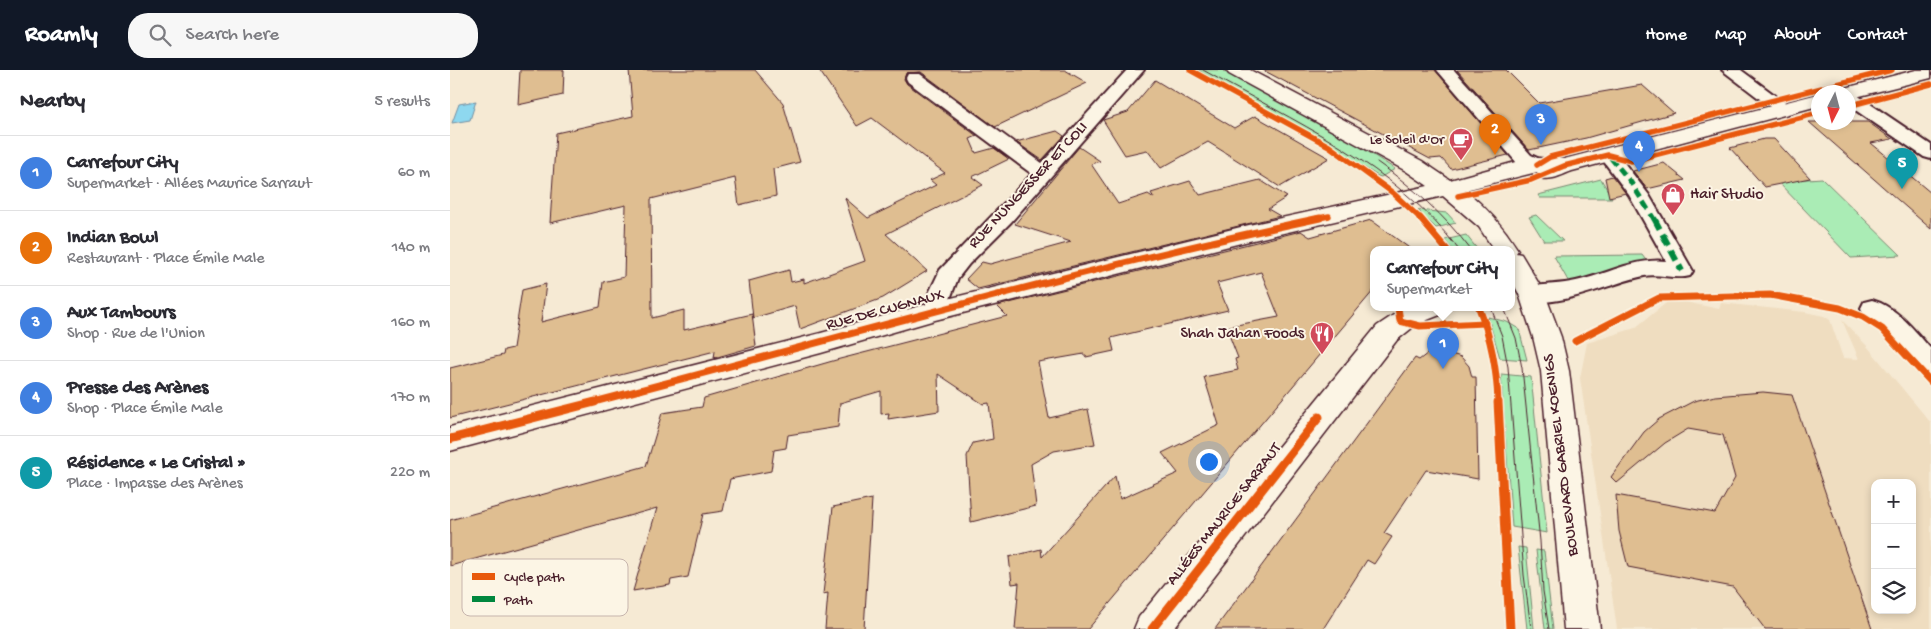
<!DOCTYPE html>
<meta charset="utf-8">
<style>
body{margin:0;font-family:"Gochi Hand",sans-serif;background:#f7f7f7;color:#2b2b33}
.controls{position:absolute;right:15px;bottom:15px;display:grid;overflow:hidden;border-radius:10px;box-shadow:0 2px 8px #0003}
.controls button{width:45px;height:45px;display:grid;place-items:center;padding:0;border:0;border-bottom:1px solid #e1e1e2;background:#fff;color:#2b2b33;font:25px sans-serif}
.compass{position:absolute;left:1361px;top:15px;width:45px;height:45px;border-radius:50%;background:#fff;box-shadow:0 2px 8px #0003;rotate:186deg}
.you{position:absolute;left:758px;top:391px;width:18px;height:18px;margin:-12px;border:4px solid #fff;border-radius:50%;background:#1a73e8;box-shadow:0 0 0 8px #1a73e833}
.badge{display:grid;place-items:center;width:32px;height:32px;border-radius:50%;background:#111827;color:#fff;font-size:16px;font-weight:700}
.pin{position:absolute;translate:-50% -41px;filter:drop-shadow(0 1px 2px #0008)}
.pin::after{content:'';position:absolute;top:26px;width:18px;height:15px;background:inherit;clip-path:polygon(0 0,100% 0,50% 100%)}
.popup{position:absolute;left:920px;top:176px;width:145px;height:65px;box-sizing:border-box;display:grid;place-content:center;border-radius:10px;background:#fff;filter:drop-shadow(0 1px 4px #0005);font-size:16px;white-space:nowrap;color:#7c7c81}
.popup b{font-size:19px;color:#2b2b33}
.popup::after{content:'';position:absolute;left:50%;top:100%;margin-left:-10px;border:10px solid transparent;border-top-color:#fff}
.list{margin:0;padding:0;list-style:none}
h2{display:flex;justify-content:space-between;align-items:center;height:65px;margin:0;padding:0 20px;font-size:21px}
h2 small{font-size:16px;font-weight:400;color:#7c7c81}
.list li{display:grid;grid-template-columns:32px 1fr auto;gap:15px;align-items:center;box-sizing:border-box;height:75px;padding:0 20px;border-top:1px solid #e1e1e2}
.list b{display:block;font-size:19px;white-space:nowrap}
.list p{margin:0;font-size:16px;white-space:nowrap;color:#7c7c81}
.list em{font-size:16px;font-style:normal;color:#7c7c81}
.icon{flex:none;width:28px;height:28px;fill:none;stroke:currentColor;stroke-width:2;stroke-linecap:round;stroke-linejoin:round}
.map{position:relative;flex:none;width:1481px;height:559px;overflow:hidden}
header{display:flex;align-items:center;gap:30px;box-sizing:border-box;height:70px;padding:0 25px;background:#111827;color:#fff}
header strong{font-size:24px}
nav{display:flex;gap:28px;margin-inline-start:auto;font-size:18px}
.search{width:350px;height:45px;background:#f7f7f7;display:flex;align-items:center;gap:12px;box-sizing:border-box;padding:0 18px;border-radius:20px;color:#7c7c81;font-size:19px}
main{display:flex}
aside{flex:1;background:#fff}
.map>svg:first-child{display:block}
.built{fill:#efddc0;fill-rule:evenodd}
.green{fill:#aaecb5;stroke:#7a8670}
.water{fill:#8ed8ef;stroke:#738ea1}
.building{fill:#dfbe91;stroke:#4a1f2b}
.lines{fill:none;stroke-linecap:round;stroke-linejoin:round}
.street-casing{stroke:#4a1f2b;stroke-width:4}
.secondary-casing{stroke:#4a1f2b;stroke-width:3}
.street{fill:#fcf5e5;fill-rule:evenodd}
.secondary{fill:#fcf5e5;fill-rule:evenodd}
.tram{stroke:#4a1f2b;stroke-width:1}
.quiet-far1{stroke:#00873e;stroke-width:5;stroke-dasharray:9 5;stroke-linecap:butt}
.quiet{stroke:#00873e;stroke-width:6;stroke-dasharray:12 6;stroke-linecap:butt}
.cycleway-far2-casing{stroke:#fcf5e5;stroke-width:8}
.cycleway-far1-casing{stroke:#fcf5e5;stroke-width:10}
.cycleway-casing{stroke:#fcf5e5;stroke-width:12}
.cycleway-far2{stroke:#e8590c;stroke-width:5.5}
.cycleway-far1{stroke:#e8590c;stroke-width:7}
.cycleway{stroke:#e8590c;stroke-width:9}
.labels{text-anchor:middle;dominant-baseline:central;stroke-width:4;stroke-linejoin:round;paint-order:stroke}
.far-poi-label{font-size:14px;fill:#4a1f2b;stroke:#fcf5e5;text-anchor:end}
.street-label{font-size:16px;fill:#4a1f2b;stroke:#fcf5e5}
.poi-label{font-size:16px;fill:#4a1f2b;stroke:#fcf5e5;text-anchor:start}
.key{fill:#fcf5e5;stroke:#c7b5ad;stroke-width:1}
.key-label{font-size:14px;fill:#4a1f2b}
</style>
<header>
<strong>Roamly</strong>
<div class="search"><svg class="icon" aria-label="search" viewBox="0 0 24 24"><circle cx="10" cy="10" r="6"/><path d="M15 15l6 6"/></svg>Search here</div>
<nav><a>Home</a><a>Map</a><a>About</a><a>Contact</a></nav>
</header>
<main>
<aside>
<h2>Nearby<small>5 results</small></h2>
<ul class="list">
<li><span class="badge" style="background:#3f7fe0">1</span><div><b>Carrefour City</b><p>Supermarket · Allées Maurice Sarraut</p></div><em>60 m</em></li>
<li><span class="badge" style="background:#e8710a">2</span><div><b>Indian Bowl</b><p>Restaurant · Place Émile Male</p></div><em>140 m</em></li>
<li><span class="badge" style="background:#3f7fe0">3</span><div><b>Aux Tambours</b><p>Shop · Rue de l'Union</p></div><em>160 m</em></li>
<li><span class="badge" style="background:#3f7fe0">4</span><div><b>Presse des Arènes</b><p>Shop · Place Émile Male</p></div><em>170 m</em></li>
<li><span class="badge" style="background:#0f9aa8">5</span><div><b>Résidence « Le Cristal »</b><p>Place · Impasse des Arènes</p></div><em>220 m</em></li>
</ul>
</aside>
<div class="map">
<svg width="1481" height="559" viewBox="0 0 1481 559">
<rect width="100%" height="100%" fill="#f6ead4"/>
<filter id="ink" filterUnits="userSpaceOnUse"><feTurbulence type="fractalNoise" baseFrequency=".02" numOctaves="2"/><feDisplacementMap in="SourceGraphic" scale="10" xChannelSelector="R" yChannelSelector="G"/><feConvolveMatrix kernelMatrix="1 2 1 2 8 2 1 2 1" color-interpolation-filters="sRGB"/></filter>
<g filter="url(#ink)">
<path class="built" d="M1221 229 1269 239 1271 233 1355 242 1374 246 1380 250 1393 288 1409 289 1392 250 1417 276 1481 353V559H1167L1130 308 1137 273 1185 258ZM1425 413H1462V540H1425Z"/>
<path class="green" d="M748 0H772L903 72 945 99 931 107 928 106 879 75Z
M1372 108 1451 185 1401 188 1327 111Z
M1151 109 1162 128H1090L1088 125Z
M968 140 997 143 1006 153 986 158Z
M1086 145 1113 171H1094L1079 147Z
M1016 165 1028 180H1003L995 170Z
M1192 185 1198 193 1121 216 1104 186Z
M1038 247 1057 252 1069 259 1077 290 1050 288Z
M1051 304 1081 307 1097 463 1062 457Z
M1068 477 1076 478 1084 559H1077Z
M1086 480 1094 481 1103 559H1095Z"/>
<path class="water" d="M26 31 20 50 2 53 9 34Z"/>
<path class="building" d="M70 0H114L113 25 68 35Z
M179 0H305L333 33 350 92 323 99 326 126 289 135 285 108 201 129 202 248 234 240V260L302 244 306 276 264 288 265 281 0 348V298L53 285 54 280 63 278 72 220 96 214 91 252 150 237 153 212 174 207 176 135 100 153 106 63 183 46Z
M369 0H615L637 13 545 57 471 2 456 3 454 9 457 14 527 66 520 69 526 83 544 78 559 89 522 107 533 115 436 164 477 201 433 228 350 259 345 236 303 248 299 211 339 200 341 212 354 209V213L415 191 395 128 418 148 486 115 480 110 495 103 422 48 407 56Z
M813 0H985L1058 85 1001 99 991 88 980 89Z
M1007 0H1056L1089 33 1192 15 1224 43 1136 68 1079 80Z
M705 10 784 58 805 46 879 88 830 117 758 72 711 98 697 80 675 85 653 50 678 42Z
M1359 52H1418L1442 69 1421 73 1481 123V159Z
M607 61 614 66 592 90 566 72Z
M1314 69H1324L1360 108 1315 117 1280 78Z
M629 77 650 91 641 94 668 134 698 124 704 128 701 123 740 111 750 125 810 110 837 127 818 139 830 146 528 219 516 209 532 192 540 194 621 172 565 154Z
M1214 93 1235 110 1197 119 1183 101Z
M1162 106 1176 123 1159 127 1155 108Z
M921 150 962 180H924V220L638 559H565L569 513 562 514 559 487 591 479 592 487 665 406 670 429 728 403 712 383 769 355 754 307 788 300 785 289 788 288 776 257 829 247 811 202 767 213 778 240 661 268 664 281 636 287 634 284 588 292 599 348 638 339 645 374 604 381 581 394 586 436 521 452 517 386 523 373 543 369 539 333 533 334 488 304 489 341 438 349 439 343 431 344V321L390 333 388 357 338 365 336 378 324 380 321 401 280 409 273 441 253 444 238 507 221 510 220 515 183 521 207 438 0 496V450L196 396 212 343 252 337 254 328 386 290 557 246 547 236 851 161 860 167Z
M988 280 1011 287 1019 296 1022 307H1026L1028 409 976 400 934 463 942 467 924 494 917 490 873 559H765L965 288 969 290 978 283Z
M1313 322 1342 325 1422 559H1315L1283 517 1178 497 1169 461 1166 425 1265 443 1285 408 1273 365 1238 359 1215 373 1167 413 1161 407 1194 362 1209 349 1244 331 1265 326Z
M422 429 414 559H375L378 523 373 524 383 437Z"/>
<g class="lines">
<defs>
<path id="street" d="M677 0H694L561 152 519 194 508 208 493 247 485 249 477 247 474 241 479 223 490 200 582 104 458 12 456 8 458 4H470L592 93Z
M987 0H1004L1081 85 1094 91 1096 95 1094 99 1087 101 1067 93Z
M1272 0H1291L1342 38 1339 42 1333 43 1327 42Z
M1395 22 1404 23 1481 75V89L1474 87 1398 35V22Z
M1158 79 1165 81 1199 125 1243 201 1240 206C1225 210 1209 203 1194 206 1160 213 1109 239 1074 230L1071 224 1074 218C1089 214 1105 215 1121 212 1152 207 1184 187 1216 191L1179 125 1149 85 1151 81Z
M1422 230C1447 237 1464 260 1481 279V304L1472 301 1436 259 1414 244 1411 238 1414 232Z"/>
<path id="secondary" d="M776 0H800L972 91 1000 110 1069 91 1087 88 1114 89 1368 24V36L1122 101C1111 105 1102 111 1090 108L1087 102 1015 120C1037 138 1053 156 1068 180L1066 183 1071 184 1095 224 1111 267 1119 301 1150 559H1114L1091 301 1083 267 1069 224 1062 211V180H1044L1029 157 993 126 799 171 485 250 371 283 0 381V357L371 263 485 232 799 155 978 116 956 101 779 4Z
M1466 0H1481V8L1398 29V22H1388L1391 19Z
M954 238H994L990 245 967 254 947 270 724 559H684L689 547 927 256Z"/>
</defs>
<use href="#street" class="street-casing"/>
<use href="#secondary" class="secondary-casing"/>
<use href="#street" class="street"/>
<use href="#secondary" class="secondary"/>
<path class="tram" d="M753 0C843 51 946 95 1009 180
M927 92C963 117 994 145 1021 180
M1041 238 1052 266 1058 297 1074 505 1081 559
M1054 238 1066 268 1072 298 1090 471 1093 521 1099 559"/>
<path class="quiet-far1" d="M1160 87 1180 111 1204 149"/>
<path class="quiet" d="M1204 148 1232 201"/>
<defs>
<path id="cycleway-far2" d="M740 0 879 76 943 123 971 149
M1398 36 1481 14
M1087 95 1100 87 1442 0
M1008 126 1081 110 1114 96 1158 85 1181 91 1368 43
M864 149 879 146"/>
<path id="cycleway-far1" d="M970 148 997 180
M948 238 950 251 970 256 1035 253
M1029 238C1041 268 1047 301 1048 333
M1125 271 1209 228 1320 225 1390 238 1413 247 1432 259 1481 312
M140 333C383 270 624 200 870 148"/>
<path id="cycleway" d="M1048 332 1060 559
M0 369 145 332
M702 559 869 347"/>
</defs>
<use href="#cycleway-far2" class="cycleway-far2-casing"/>
<use href="#cycleway-far1" class="cycleway-far1-casing"/>
<use href="#cycleway" class="cycleway-casing"/>
<use href="#cycleway-far2" class="cycleway-far2"/>
<use href="#cycleway-far1" class="cycleway-far1"/>
<use href="#cycleway" class="cycleway"/>
</g>
</g>
<defs>
<symbol id="cafe-pin" viewBox="-11 -11 22 30"><path d="M0 17L-7.5 6A9.5 9.5 0 1 1 7.5 6Z" fill="#d1495b" stroke="#fcf5e5"/><path d="M-5.5-4.5H6V0H3Q3 3.5 0 3.5H-2.5Q-5.5 3.5-5.5 0ZM3-3.2v2h1.7v-2ZM-6 4.5H4V6H-6Z" fill="#fff"/></symbol>
<symbol id="shop-pin" viewBox="-11 -11 22 30"><path d="M0 17L-7.5 6A9.5 9.5 0 1 1 7.5 6Z" fill="#d1495b" stroke="#fcf5e5"/><path d="M-5-2.5h2.3a2.7 3.5 0 0 1 5.4 0H5L5.5 6h-11ZM-1.5-2.5h3a1.5 2.3 0 0 0-3 0Z" fill="#fff"/></symbol>
<symbol id="restaurant-pin" viewBox="-11 -11 22 30"><path d="M0 17L-7.5 6A9.5 9.5 0 1 1 7.5 6Z" fill="#d1495b" stroke="#fcf5e5"/><path d="M-5-6h1v4h1v-4h1v4h1v-4h1v5L-1.5 .5V6h-2V.5L-5-1ZM5-6V6H3V1.5H1.5Q1.5-4 5-6Z" fill="#fff"/></symbol>
</defs>
<g fill-rule="evenodd">
<use href="#cafe-pin" x="997" y="56" width="28" height="38"/>
<use href="#shop-pin" x="1209" y="111" width="28" height="38"/>
<use href="#restaurant-pin" x="858" y="250" width="28" height="38"/>
</g>
<g class="labels">
<g class="far-poi-label">
<text x="994" y="70">Le Soleil d'Or</text>
</g>
<g class="street-label">
<text transform="translate(579 116) rotate(-47)">RUE NUNGESSER ET COLI</text>
<text transform="translate(435 241) rotate(-15)">RUE DE CUGNAUX</text>
<text transform="translate(1112 385) rotate(-97)">BOULEVARD GABRIEL KOENIGS</text>
<text transform="translate(775 445) rotate(-52)">ALLÉES MAURICE SARRAUT</text>
</g>
<g class="poi-label">
<text x="1240" y="125">Hair Studio</text>
<text x="854" y="264" text-anchor="end">Shah Jahan Foods</text>
</g>
</g>
<rect x="12" y="489" width="166" height="57" rx="8" class="key"/>
<rect x="22" y="503" width="23" height="7" fill="#e8590c"/>
<rect x="22" y="526" width="23" height="6" fill="#00873e"/>
<g class="key-label">
<text x="54" y="511">Cycle path</text>
<text x="54" y="534">Path</text>
</g>
</svg>
<div class="controls">
<button>+</button>
<button>−</button>
<button><svg class="icon" aria-label="layers" viewBox="0 0 24 24"><path d="M12 4l9 5-9 5-9-5zM3 14l9 5 9-5"/></svg></button>
</div>
<svg class="compass" viewBox="-18 -18 36 36"><path d="M0-13l5 13h-10z" fill="#e53935"/><path d="M0 13l5-13h-10z" fill="#7c7c81"/></svg>
<div class="you"></div>
<div class="pin badge" style="left:993px;top:299px;background:#3f7fe0">1</div>
<div class="popup"><b>Carrefour City</b>Supermarket</div>
<div class="pin badge" style="left:1045px;top:85px;background:#e8710a">2</div>
<div class="pin badge" style="left:1091px;top:75px;background:#3f7fe0">3</div>
<div class="pin badge" style="left:1189px;top:102px;background:#3f7fe0">4</div>
<div class="pin badge" style="left:1452px;top:119px;background:#0f9aa8">5</div>
</div>
</main>
